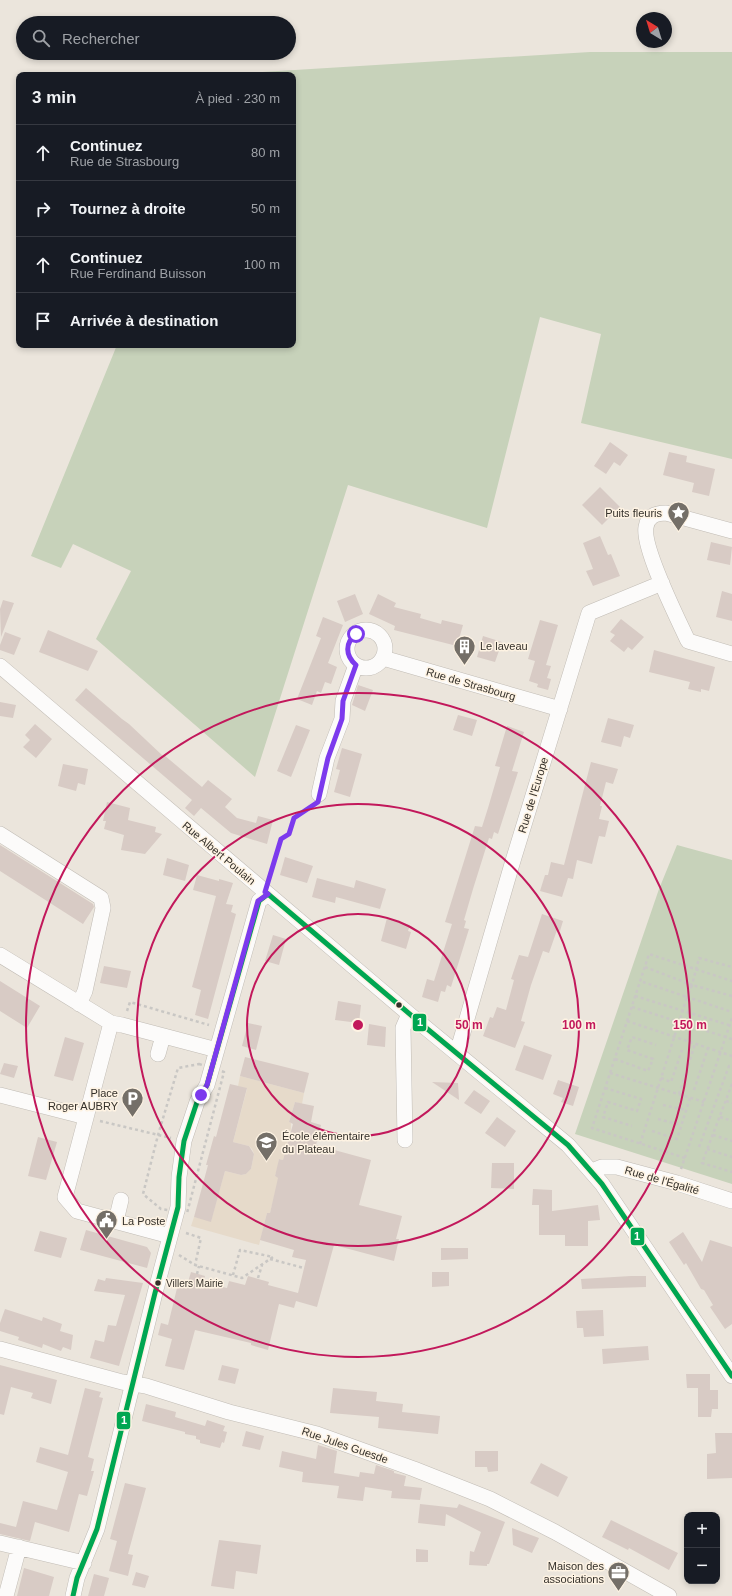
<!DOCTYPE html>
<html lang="fr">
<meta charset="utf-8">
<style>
body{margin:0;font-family:Arial,sans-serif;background:#242831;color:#f1f3f6}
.controls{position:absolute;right:12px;bottom:12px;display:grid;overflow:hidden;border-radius:8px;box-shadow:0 2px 6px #0003}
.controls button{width:36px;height:36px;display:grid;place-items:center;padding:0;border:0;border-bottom:1px solid #363941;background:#171b24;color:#f1f3f6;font:20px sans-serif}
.compass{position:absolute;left:636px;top:12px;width:36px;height:36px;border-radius:50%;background:#171b24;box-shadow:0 2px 6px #0003;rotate:322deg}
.stop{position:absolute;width:12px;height:12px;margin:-9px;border:3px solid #7c3aed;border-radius:50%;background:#fff}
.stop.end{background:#7c3aed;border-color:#fff;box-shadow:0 1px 4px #0008}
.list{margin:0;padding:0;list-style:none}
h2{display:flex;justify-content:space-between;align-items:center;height:52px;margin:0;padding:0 16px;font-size:17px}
h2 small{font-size:13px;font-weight:400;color:#9ea1a6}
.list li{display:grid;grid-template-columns:26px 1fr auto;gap:12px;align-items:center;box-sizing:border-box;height:56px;padding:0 16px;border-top:1px solid #363941}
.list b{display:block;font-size:15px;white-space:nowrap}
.list p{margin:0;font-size:13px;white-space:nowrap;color:#9ea1a6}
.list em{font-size:13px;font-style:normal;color:#9ea1a6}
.icon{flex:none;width:22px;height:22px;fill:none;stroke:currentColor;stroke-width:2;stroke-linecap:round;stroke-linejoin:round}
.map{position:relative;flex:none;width:732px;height:1596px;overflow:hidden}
.search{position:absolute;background:#171b24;box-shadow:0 2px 6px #0003;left:16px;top:16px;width:280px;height:44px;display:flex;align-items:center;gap:10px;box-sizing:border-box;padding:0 14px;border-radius:22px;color:#9ea1a6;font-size:15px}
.panel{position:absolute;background:#171b24;box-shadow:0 2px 6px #0003;left:16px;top:72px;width:280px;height:276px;border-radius:8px}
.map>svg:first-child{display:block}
.built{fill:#e6daca}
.green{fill:#c7d2ba}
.building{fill:#d8cbc5}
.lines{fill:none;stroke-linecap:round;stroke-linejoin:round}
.minor-casing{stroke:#c1bcb5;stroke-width:16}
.path{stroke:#c9c7c4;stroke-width:2.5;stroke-dasharray:3 3;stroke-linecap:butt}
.minor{stroke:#fcfbfa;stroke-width:15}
.bus-1-casing{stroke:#fef3e3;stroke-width:8}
.bus-1{stroke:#00a651;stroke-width:5}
.route{stroke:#7c3aed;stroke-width:5}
.ring{fill:none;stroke:#c2185b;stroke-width:2}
.bus-dot{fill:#34302a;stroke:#fef3e3;stroke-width:1.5}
.labels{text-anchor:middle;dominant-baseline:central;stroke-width:3;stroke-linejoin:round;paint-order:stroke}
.bus-label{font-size:10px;fill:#34302a;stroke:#fef3e3;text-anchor:start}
.poi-label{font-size:11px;fill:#34302a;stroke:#fef3e3;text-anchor:end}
.street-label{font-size:11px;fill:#34302a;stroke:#fef3e3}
.centre{fill:#c2185b;stroke:#fef3e3;stroke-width:2}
.ring-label{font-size:12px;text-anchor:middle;font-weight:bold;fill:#c2185b;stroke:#fef3e3;stroke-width:3;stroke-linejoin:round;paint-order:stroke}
.line-badge{stroke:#fef3e3;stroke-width:1.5}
.badge-label{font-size:11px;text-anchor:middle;font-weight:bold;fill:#fff}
</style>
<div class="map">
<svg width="732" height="1596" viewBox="0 0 732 1596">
<rect width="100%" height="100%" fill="#ebe5dc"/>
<path class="built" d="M240 1076 304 1093 302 1104 295 1102 289 1122 291 1123V1129L283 1160 279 1159 278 1166 275 1176 279 1178 270 1213H267L259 1245 191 1226 194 1217 211 1221 225 1171 241 1175 246 1174 251 1169 254 1154 252 1149 249 1146 233 1142 247 1089 238 1086Z"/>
<path class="green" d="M590 52H732V459L581 423 601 334 540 317 487 528 348 485 255 777 96 639 131 571 73 544 61 568 31 556 117 345H293V75L228 74Z
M677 845 732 860V1184L575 1134 659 889Z"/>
<path class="building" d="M610 442 628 455 620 466 614 462 606 474 594 466Z
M669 452 687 456 686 462 715 469 709 496 692 492 694 483 663 475Z
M600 487 620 507 602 525 582 505Z
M600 536 608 555 611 554 620 576 593 586 586 571 593 569 583 543Z
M711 542 732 547 730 565 707 560Z
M722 591 732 594V621L716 617Z
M355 594 363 614 345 622 337 601Z
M378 594 396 603 394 607 421 614 420 618 441 624 442 620 463 625 457 646 394 630 395 626 369 614Z
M3 600 14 603 1 637 0 609Z
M323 617 343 625 328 663 337 667 331 684 325 682 321 693 317 691 312 705 297 699 321 638 316 636Z
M621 619 644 637 632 650 628 647 624 652 610 641 615 635 610 632Z
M540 620 558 625 546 665 551 666 547 678 551 679 548 690 537 687 538 684 529 681 535 661 528 659Z
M48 630 98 651 88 671 39 652Z
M5 632 21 638 14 655 0 650V645Z
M483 636 502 642 495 662 477 657Z
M654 650 715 667 709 691 701 689V692L688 689 690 682 649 672Z
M358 685 373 690 365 711 352 705Z
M86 688 122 719 129 724 163 756 164 755 202 787 208 780 232 799 225 807 237 818 256 823 258 816 273 820 267 844 231 833 201 808 194 816 185 808 192 800 75 700Z
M0 702 16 705 13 718 0 716Z
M458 715 477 720 472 736 453 730Z
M608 718 634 725 630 738 624 736 621 747 601 742Z
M35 724 52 739 36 758 23 747 30 740 25 735Z
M296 725 310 730 291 777 277 771Z
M507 726 524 732 512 771 518 772 498 834 494 832 492 839 489 838 473 889 464 920 466 921 464 928 469 929 451 987 447 985 445 992 441 991 438 1002 422 997 427 979 434 981 452 924 445 922 475 826 482 827 488 808 500 767 495 766Z
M342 748 362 754 350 797 334 792 340 770 336 769Z
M591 762 618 769 613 784 606 782 600 806H602L599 819 609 821 605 837 599 836 592 864 577 860 573 879 568 878 562 897 540 891 545 875H548L551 862 564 865Z
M63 764 88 769 85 785 78 783 76 791 58 786Z
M107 802 130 808 128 820 156 827 155 832 162 834 145 854 121 850 124 835 104 829 106 821H103Z
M0 845 93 904 94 907 83 924 0 871Z
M285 857 313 866 307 883 280 875Z
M167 858 189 865 185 881 163 875Z
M197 875 219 881V879L233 883 226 904 233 905 231 912 236 914 208 1019 195 1015 201 990 192 987 216 896 193 890Z
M317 878 354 888 356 880 386 889 380 909 336 897 335 903 312 897Z
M542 914 563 921 560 931 557 930 549 953 543 951 531 985 521 1021 525 1022 515 1048 483 1036 490 1017 493 1018 497 1007 506 1010 514 980 511 979 519 955 528 957Z
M387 918 410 925 408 931 411 932 406 949 381 941Z
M273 935 286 939 279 965 265 961Z
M104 966 131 971 127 988 100 983Z
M0 981 40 1006 27 1028 0 1011Z
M338 1001 361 1005 359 1023 335 1020Z
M248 1023 262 1026 256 1050 242 1046Z
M369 1024 386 1027 385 1047 367 1045Z
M65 1037 84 1043 73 1081 54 1076Z
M524 1045 552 1055 543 1080 515 1070Z
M245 1057 309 1073 304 1093 240 1076Z
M4 1063 18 1066 14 1078 0 1074Z
M558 1080 579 1087 573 1106 561 1102 563 1098 553 1094Z
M432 1082 458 1083 459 1100Z
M230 1084 247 1088 233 1142 249 1146 254 1154 251 1169 246 1174 241 1175 225 1171 211 1222 194 1217 208 1165H206L214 1136 216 1137Z
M474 1090 490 1101 481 1114 464 1103Z
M295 1102 314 1106 311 1122 321 1125 316 1145 371 1160 359 1205 402 1216 396 1239H399L394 1261 334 1245 317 1307 296 1301 294 1308 279 1304 268 1350 251 1345V1343L195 1330 184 1370 165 1366 172 1339 158 1335 161 1323 168 1325 179 1280 188 1282 191 1272 205 1276 203 1282 227 1288 229 1281 245 1285 248 1276 269 1282 268 1285 298 1293 306 1260 292 1257 294 1250 260 1240 267 1213H270L278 1178 275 1176 279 1159 283 1160 293 1124 289 1122Z
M497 1117 516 1131 505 1147 485 1133Z
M38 1137 57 1142 46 1180 28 1176Z
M492 1163H514V1189L491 1188Z
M533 1189 552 1190V1211L598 1205 600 1220 588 1221V1246H565V1235H539V1205H532Z
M86 1230 147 1247 151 1253 147 1268 80 1250Z
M40 1231 67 1238 61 1258 34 1251Z
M683 1232 702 1262 710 1240 732 1247V1324L725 1329 710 1307 713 1305 704 1290 701 1289 686 1263 684 1265 669 1242Z
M441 1248H468V1259L441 1260Z
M432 1272H449V1286L432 1287Z
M631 1276H646V1287L582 1289 581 1279Z
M106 1278 143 1283 119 1366 90 1358 95 1340 104 1342 108 1325 116 1326 125 1295 94 1291 98 1279 105 1281Z
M5 1309 42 1321 43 1317 62 1324 60 1331 73 1335 71 1350 63 1347 61 1351 43 1344 42 1348 18 1340 19 1337 0 1331V1323Z
M603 1310 604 1336 584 1337 583 1328H577L576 1311Z
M648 1346 649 1360 603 1364 602 1349Z
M0 1365 57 1380 51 1404 31 1398 33 1393 11 1387 4 1415 0 1414Z
M222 1365 239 1369 235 1384 218 1380Z
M686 1374H710V1390H718V1409H712L711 1417H698V1388H687Z
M85 1388 101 1392 99 1397 103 1398 88 1457 94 1459 91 1471H94L87 1496 79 1494 69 1532 35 1522 30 1541 0 1534V1523L16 1527 23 1501 57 1510 68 1472 36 1462 40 1447 68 1455Z
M333 1388 377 1392 376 1401 403 1404 402 1412 440 1416 438 1434 378 1428 379 1417 330 1413Z
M146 1404 176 1412 175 1417 205 1426 207 1420 225 1426 223 1431 227 1432 224 1443 222 1442 220 1448 200 1443V1440L196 1439V1436L185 1434V1432L142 1421Z
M246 1431 264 1436 260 1450 242 1446Z
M715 1433H732V1478L707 1479V1454L716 1453Z
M318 1445 337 1451 334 1473 359 1477 360 1472 374 1474 376 1465 394 1471V1473L406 1476 404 1486 422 1488 420 1500 391 1498 392 1491 365 1487 363 1501 337 1498 339 1486 302 1482 303 1472 279 1467 282 1451 316 1459Z
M475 1451H498V1471L488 1472 487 1467H475Z
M541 1463 568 1477 558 1497 530 1483Z
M125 1483 146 1488 128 1554 133 1555 128 1576 109 1571 117 1541 110 1539Z
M420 1504 457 1508 459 1504 505 1522 489 1564H487V1566L469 1565 470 1551 474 1552 481 1532 446 1514 445 1526 418 1523Z
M611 1520 678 1553 669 1570 629 1548 628 1550 602 1537Z
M512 1528 539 1538 532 1553 513 1545Z
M219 1540 261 1545 257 1574 236 1571 234 1589 211 1586Z
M416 1549 428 1550V1562H416Z
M24 1568 54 1577 49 1596H17Z
M136 1572 149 1576 145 1588 132 1585Z
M94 1574 109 1578 104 1596H88Z"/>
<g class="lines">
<defs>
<path id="minor" d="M732 531 666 513C656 513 648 516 646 527 642 548 678 619 688 641L732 654
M347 649a19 19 0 1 1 38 0a19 19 0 1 1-38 0Z
M383 658 560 709
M0 666 409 1014 568 1145 602 1184 732 1376
M319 794 327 758 342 719 343 701 356 665
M0 834 101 898 103 908 85 991 79 1004
M0 955 111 1023 122 1025 217 1050
M111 1023 65 1197 77 1211 170 1236
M457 1053 512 864 589 613 662 583
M158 1054 163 1036
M0 1095 86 1117
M405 1140 403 1028 409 1014
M592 1171 602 1167H617L677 1183 732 1201
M116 1221 121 1200
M0 1349 122 1382 146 1386 229 1412 317 1434 414 1469 490 1499 555 1532 669 1596
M0 1543 84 1563
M6 1596 19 1547
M73 1596 77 1578 97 1529 155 1293 178 1207 179 1177 184 1141 197 1102 207 1085 259 901 268 894"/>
</defs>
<use href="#minor" class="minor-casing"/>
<path class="path" d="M270 878 281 839 289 834 294 818 312 805
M645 967 692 985 699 958 732 967
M635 996 732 1026
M732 996 692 985 687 997 732 1012
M632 1007 732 1039
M127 1011 130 1002 209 1025
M627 1021 732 1056
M615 1059 648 1071 653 1059 627 1050 632 1037 656 1045
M199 1064 224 1072 187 1213 161 1209 143 1194 158 1135 178 1068Z
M610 1073 704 1102
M661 1078 671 1082 682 1050
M732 1084 702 1163 732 1172
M605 1088 641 1099 637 1111 608 1102 603 1117 632 1126
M694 1090 708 1048
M679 1094 695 1044
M726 1101 732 1103
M663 1105 686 1110
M720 1117 732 1121
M658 1119 681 1125
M100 1121 171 1138
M652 1131 677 1139 690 1098
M713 1135 732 1141
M640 1144 687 997 640 981
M699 1147 729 1066 732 1067
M707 1149 732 1157
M685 1158 592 1128 649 954 732 981
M681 1169 732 1018
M186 1233 201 1238 195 1265
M179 1255 195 1265 242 1278 273 1257 240 1250 233 1275
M270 1259 304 1268
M197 1274 199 1266
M258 1278 262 1265"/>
<use href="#minor" class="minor"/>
<defs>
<path id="bus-1" d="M268 894 425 1027 568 1145 602 1184 732 1376
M73 1596 77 1578 97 1529 155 1293 178 1207 179 1177 184 1141 197 1102 207 1085 259 901 268 894"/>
</defs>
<use href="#bus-1" class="bus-1-casing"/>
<use href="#bus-1" class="bus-1"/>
</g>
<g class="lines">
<path class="route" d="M201 1095 207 1085 258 901 268 894 265 892 281 839 289 834 294 818 318 802 328 758 342 719 343 701 356 665C345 655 345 643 356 634"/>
</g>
<g class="ring">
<circle cx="358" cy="1025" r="111"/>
<circle cx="358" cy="1025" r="221"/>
<circle cx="358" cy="1025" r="332"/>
</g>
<defs>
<symbol id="sight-pin" viewBox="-11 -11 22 30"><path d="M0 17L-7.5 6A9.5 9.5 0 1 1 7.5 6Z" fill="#746f68" stroke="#fef3e3"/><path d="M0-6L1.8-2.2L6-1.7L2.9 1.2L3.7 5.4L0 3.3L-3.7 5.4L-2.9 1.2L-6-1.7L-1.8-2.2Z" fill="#fff"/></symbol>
<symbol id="building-pin" viewBox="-11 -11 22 30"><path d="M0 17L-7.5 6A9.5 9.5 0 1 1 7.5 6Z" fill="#746f68" stroke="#fef3e3"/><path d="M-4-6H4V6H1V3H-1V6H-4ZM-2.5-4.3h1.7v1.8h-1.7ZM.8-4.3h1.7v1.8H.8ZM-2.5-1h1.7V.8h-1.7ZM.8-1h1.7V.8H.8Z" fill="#fff"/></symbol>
<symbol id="parking-pin" viewBox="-11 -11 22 30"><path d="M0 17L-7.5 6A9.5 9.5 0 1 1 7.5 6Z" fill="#746f68" stroke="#fef3e3"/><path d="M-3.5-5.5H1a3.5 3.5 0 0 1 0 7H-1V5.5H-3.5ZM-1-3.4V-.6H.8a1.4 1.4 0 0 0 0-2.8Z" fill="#fff"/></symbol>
<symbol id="school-pin" viewBox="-11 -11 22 30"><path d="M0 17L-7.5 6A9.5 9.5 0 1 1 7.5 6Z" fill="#746f68" stroke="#fef3e3"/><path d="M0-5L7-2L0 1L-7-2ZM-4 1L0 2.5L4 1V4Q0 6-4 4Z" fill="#fff"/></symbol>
<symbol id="civic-pin" viewBox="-11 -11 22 30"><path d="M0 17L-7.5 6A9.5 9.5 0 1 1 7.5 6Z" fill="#746f68" stroke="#fef3e3"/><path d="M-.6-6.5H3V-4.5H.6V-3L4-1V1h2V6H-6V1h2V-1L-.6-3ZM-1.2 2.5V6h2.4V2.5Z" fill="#fff"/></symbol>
<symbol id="office-pin" viewBox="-11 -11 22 30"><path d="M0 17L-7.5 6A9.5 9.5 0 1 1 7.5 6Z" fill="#746f68" stroke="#fef3e3"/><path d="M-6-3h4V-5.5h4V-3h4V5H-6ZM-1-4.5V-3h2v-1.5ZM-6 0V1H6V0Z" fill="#fff"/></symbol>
</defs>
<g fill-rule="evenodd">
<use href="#sight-pin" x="666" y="500" width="25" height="34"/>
<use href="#building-pin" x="452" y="634" width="25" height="34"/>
<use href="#parking-pin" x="120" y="1086" width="25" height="34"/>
<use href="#school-pin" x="254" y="1130" width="25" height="34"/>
<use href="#civic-pin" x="94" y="1208" width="25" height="34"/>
<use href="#office-pin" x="606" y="1560" width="25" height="34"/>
</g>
<g class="bus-dot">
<circle cx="399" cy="1005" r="3.5"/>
<circle cx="158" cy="1283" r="3.5"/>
</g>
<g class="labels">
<g class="bus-label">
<text x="166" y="1283">Villers Mairie</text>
</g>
<g class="poi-label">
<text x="662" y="513">Puits fleuris</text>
<text x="480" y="646" text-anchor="start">Le laveau</text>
<text x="118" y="1093">Place<tspan x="118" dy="13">Roger AUBRY</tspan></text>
<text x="282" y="1136" text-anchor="start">École élémentaire<tspan x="282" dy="13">du Plateau</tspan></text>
<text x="122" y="1221" text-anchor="start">La Poste</text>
<text x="604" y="1566">Maison des<tspan x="604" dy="13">associations</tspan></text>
</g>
<g class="street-label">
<text transform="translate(471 684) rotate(16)">Rue de Strasbourg</text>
<text transform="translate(533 795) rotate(-73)">Rue de l'Europe</text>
<text transform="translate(219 853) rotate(40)">Rue Albert Poulain</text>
<text transform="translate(662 1180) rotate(16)">Rue de l'Égalité</text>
<text transform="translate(345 1445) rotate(19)">Rue Jules Guesde</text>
</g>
</g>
<circle cx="358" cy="1025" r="6" class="centre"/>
<g class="ring-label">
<text x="469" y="1029">50 m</text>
<text x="579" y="1029">100 m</text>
<text x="690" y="1029">150 m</text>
</g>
<g class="line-badge">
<rect x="412" y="1013" width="15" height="19" rx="4" fill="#00a651"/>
<rect x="630" y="1227" width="15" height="19" rx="4" fill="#00a651"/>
<rect x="116" y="1411" width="15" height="19" rx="4" fill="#00a651"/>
</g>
<g class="badge-label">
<text x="420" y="1026">1</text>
<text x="637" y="1240">1</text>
<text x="124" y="1424">1</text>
</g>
</svg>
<div class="controls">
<button>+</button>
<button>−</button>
</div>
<svg class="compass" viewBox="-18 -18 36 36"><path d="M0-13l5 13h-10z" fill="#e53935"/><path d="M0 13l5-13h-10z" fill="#9ea1a6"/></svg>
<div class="stop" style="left:356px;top:634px"></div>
<div class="stop end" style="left:201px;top:1095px"></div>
<div class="search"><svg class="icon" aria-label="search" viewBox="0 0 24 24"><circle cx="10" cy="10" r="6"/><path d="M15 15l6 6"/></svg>Rechercher</div>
<section class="panel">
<h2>3 min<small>À pied · 230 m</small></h2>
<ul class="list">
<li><svg class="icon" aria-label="ahead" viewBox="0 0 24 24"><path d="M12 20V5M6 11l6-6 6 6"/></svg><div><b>Continuez</b><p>Rue de Strasbourg</p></div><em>80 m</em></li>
<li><svg class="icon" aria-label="right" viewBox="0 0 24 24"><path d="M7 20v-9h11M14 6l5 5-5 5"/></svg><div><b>Tournez à droite</b></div><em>50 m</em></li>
<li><svg class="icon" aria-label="ahead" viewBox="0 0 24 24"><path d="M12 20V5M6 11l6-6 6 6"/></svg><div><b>Continuez</b><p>Rue Ferdinand Buisson</p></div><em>100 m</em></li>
<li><svg class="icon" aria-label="arrive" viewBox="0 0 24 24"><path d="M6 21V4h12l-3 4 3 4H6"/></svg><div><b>Arrivée à destination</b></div></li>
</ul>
</section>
</div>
